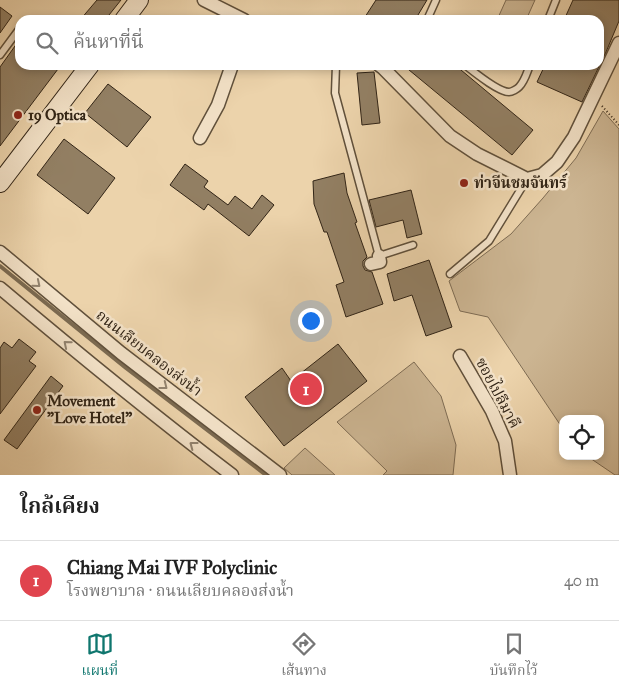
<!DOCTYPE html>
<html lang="th">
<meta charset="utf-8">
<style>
body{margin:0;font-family:"IM FELL Great Primer","Noto Serif Thai",serif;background:#f2f2f2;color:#222}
.controls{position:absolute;right:15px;bottom:15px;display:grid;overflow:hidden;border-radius:10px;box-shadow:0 2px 8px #0003}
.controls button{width:45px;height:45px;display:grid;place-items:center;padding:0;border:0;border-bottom:1px solid #e0e0e0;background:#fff;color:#222;font:25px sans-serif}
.you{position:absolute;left:310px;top:320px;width:18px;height:18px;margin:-12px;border:4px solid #fff;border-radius:50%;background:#1a73e8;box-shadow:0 0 0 8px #1a73e833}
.badge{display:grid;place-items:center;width:32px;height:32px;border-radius:50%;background:#0f766e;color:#fff;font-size:16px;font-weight:700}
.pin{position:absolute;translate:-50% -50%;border:2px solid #fff;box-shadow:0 1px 5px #0006}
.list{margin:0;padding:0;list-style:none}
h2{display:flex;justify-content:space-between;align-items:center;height:65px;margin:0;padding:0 20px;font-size:21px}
h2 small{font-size:16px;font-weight:400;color:#767676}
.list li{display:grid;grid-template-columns:32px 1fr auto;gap:15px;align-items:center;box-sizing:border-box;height:80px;padding:0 20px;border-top:1px solid #e0e0e0}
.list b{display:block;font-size:19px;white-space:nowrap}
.list p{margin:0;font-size:16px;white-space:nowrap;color:#767676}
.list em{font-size:16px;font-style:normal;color:#767676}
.icon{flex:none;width:28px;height:28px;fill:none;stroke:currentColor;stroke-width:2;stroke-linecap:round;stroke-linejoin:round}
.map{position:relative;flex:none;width:619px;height:475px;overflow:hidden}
.search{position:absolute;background:#fff;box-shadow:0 2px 8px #0003;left:15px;right:15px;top:15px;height:55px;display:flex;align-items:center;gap:12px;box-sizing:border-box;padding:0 18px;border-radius:15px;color:#767676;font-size:19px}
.sheet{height:145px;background:#fff}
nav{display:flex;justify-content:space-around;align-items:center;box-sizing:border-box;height:70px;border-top:1px solid #e0e0e0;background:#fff;font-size:14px;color:#767676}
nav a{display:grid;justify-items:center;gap:2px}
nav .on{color:#0f766e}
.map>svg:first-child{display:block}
.green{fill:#ccb592;stroke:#7e6c54}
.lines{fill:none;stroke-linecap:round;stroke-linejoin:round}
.stream{stroke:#7b6a51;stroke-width:4}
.building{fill:#927f63;stroke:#312416}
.lane-casing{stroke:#60503b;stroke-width:9}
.street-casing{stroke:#60503b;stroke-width:15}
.secondary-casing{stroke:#312416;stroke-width:20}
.path{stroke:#312416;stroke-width:2;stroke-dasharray:1 2.5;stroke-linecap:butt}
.lane{stroke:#f3e2c8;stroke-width:6}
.street{stroke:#f3e2c8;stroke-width:12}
.secondary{stroke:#f3e2c8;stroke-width:18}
.oneway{stroke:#92836f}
.poi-dot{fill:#8f2418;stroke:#f3e2c8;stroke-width:2}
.labels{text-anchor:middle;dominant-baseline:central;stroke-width:5;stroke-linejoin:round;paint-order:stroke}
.poi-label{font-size:15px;font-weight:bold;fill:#312416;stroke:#f3e2c8;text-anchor:start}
.street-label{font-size:15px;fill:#312416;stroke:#f3e2c8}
</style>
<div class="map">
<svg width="619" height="475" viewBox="0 0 619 475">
<rect width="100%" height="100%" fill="#ecd3ab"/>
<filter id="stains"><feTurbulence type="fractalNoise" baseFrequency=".004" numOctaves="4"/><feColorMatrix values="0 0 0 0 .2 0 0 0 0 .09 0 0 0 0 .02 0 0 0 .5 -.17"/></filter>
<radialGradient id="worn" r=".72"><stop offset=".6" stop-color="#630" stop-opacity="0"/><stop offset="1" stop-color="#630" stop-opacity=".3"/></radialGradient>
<path class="green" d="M506 0H535L526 20H497Z
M603 111 619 129V475H615L587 456H600V419H563V429L488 317 460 311 449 281 511 234 543 198 576 158Z
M414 362 441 396 456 445 453 475H383L387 471 337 422Z
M305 448 335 475H292L284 468Z"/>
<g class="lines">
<path class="stream" d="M0 266 126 368 266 475"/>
</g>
<path class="building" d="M97 0H121L105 20H80Z
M376 0H427L415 20H363Z
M573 0H619V21L606 52 582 102 537 82 545 65H599V20H564Z
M0 7 12 16 0 33Z
M20 39V65H61L0 146V67Z
M403 65H455L533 130 512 155Z
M374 72 380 123 362 125 357 73Z
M108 84 151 117 127 147 85 113Z
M64 139 115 178 88 214 37 175Z
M185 164 208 181 204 187 228 205 235 196 252 209 262 195 274 205 249 236 208 204 204 210 170 185Z
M344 173 347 193 357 222 355 223 367 257 363 261V266L365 270 372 272 383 304 346 317 336 285 344 282 327 232H324L314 204 313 181Z
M411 190 422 234 407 238 403 220 376 227 369 200Z
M429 260 452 327 426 336 412 295 394 301 387 274Z
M19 339 36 352 29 361 36 366 0 414V348L4 342 12 348Z
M338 344 367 381 284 446 245 397 282 368 291 381Z
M51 376 63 386 17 449 4 440Z"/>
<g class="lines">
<defs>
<path id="lane" d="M427 20 436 0
M548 20 556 0
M0 55 20 28
M336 65 335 93 379 256 413 245
M465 65C474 72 498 92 509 92 512 92 517 89 519 87 525 81 527 72 530 65
M450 274 489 241 527 179"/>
<path id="street" d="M204 0 244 20
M379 65 383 68 450 136 477 154 527 179 542 175 557 162 574 137 619 43
M200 138 218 105 232 65
M0 252 121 353 280 475
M371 264 380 262 379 256
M0 288C76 352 153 415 232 475
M460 356 492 411 505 441 510 475"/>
<path id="secondary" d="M124 20 139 0
M0 183 90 65"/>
</defs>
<use href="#lane" class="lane-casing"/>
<use href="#street" class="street-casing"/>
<use href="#secondary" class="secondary-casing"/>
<path class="path" d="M602 106 619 125"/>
<use href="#lane" class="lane"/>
<use href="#street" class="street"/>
<use href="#secondary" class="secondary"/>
</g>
<defs><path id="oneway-chevron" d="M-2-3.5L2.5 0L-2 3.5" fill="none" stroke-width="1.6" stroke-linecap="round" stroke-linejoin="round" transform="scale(1.25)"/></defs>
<g class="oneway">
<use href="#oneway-chevron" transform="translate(37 284) rotate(40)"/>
<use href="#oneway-chevron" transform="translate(67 344) rotate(-140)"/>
<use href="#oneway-chevron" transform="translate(164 386) rotate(38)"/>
<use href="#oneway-chevron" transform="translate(193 445) rotate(-143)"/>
</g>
<g class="poi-dot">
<circle cx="18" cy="115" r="5"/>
<circle cx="464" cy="183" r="5"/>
<circle cx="37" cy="410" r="5"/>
</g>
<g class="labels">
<g class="poi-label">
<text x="28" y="115">19 Optica</text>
<text x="474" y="183">ท่าจีนชมจันทร์</text>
<text x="47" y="401">Movement<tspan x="47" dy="17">"Love Hotel"</tspan></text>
</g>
<g class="street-label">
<text transform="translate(149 353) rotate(38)">ถนนเลียบคลองส่งน้ำ</text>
<text transform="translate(498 393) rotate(62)">ซอยไปลีมาคี</text>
</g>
</g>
<rect width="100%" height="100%" filter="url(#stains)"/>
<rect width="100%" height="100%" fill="url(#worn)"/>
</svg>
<div class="controls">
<button><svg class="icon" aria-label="locate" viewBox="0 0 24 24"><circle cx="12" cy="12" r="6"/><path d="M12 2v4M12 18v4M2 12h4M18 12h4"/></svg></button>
</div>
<div class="you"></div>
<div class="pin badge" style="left:306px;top:389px;background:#e0444e">1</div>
<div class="search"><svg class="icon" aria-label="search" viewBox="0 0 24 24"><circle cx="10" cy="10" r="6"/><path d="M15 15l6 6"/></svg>ค้นหาที่นี่</div>
</div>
<section class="sheet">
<h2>ใกล้เคียง<small></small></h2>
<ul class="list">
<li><span class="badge" style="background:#e0444e">1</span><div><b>Chiang Mai IVF Polyclinic</b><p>โรงพยาบาล · ถนนเลียบคลองส่งน้ำ</p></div><em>40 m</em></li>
</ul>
</section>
<nav>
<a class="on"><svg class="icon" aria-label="map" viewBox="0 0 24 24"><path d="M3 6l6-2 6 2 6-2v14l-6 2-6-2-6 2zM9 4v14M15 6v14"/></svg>แผนที่</a>
<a><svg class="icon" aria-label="directions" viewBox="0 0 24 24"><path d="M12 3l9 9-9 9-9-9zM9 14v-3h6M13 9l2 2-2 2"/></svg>เส้นทาง</a>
<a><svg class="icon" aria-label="saved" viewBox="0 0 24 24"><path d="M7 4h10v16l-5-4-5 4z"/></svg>บันทึกไว้</a>
</nav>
